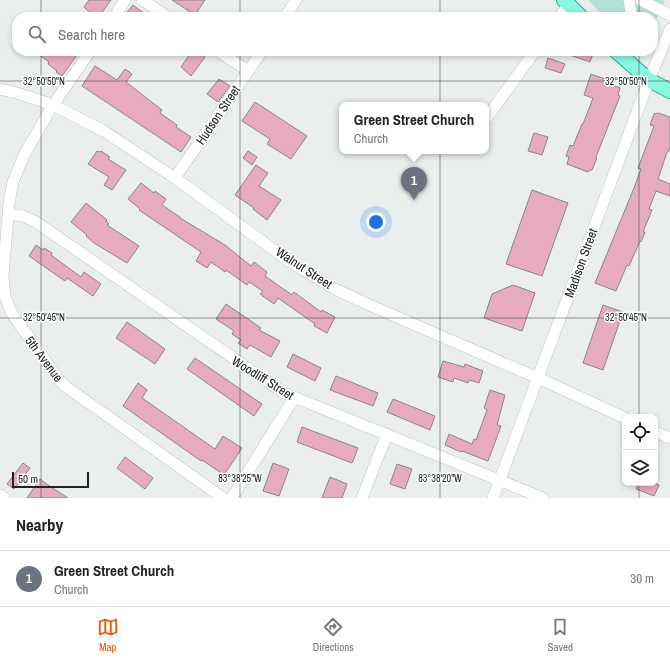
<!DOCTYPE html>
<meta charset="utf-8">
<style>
body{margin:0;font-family:"Archivo Narrow",sans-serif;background:#f2f2f2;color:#222}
.controls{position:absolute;right:12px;bottom:12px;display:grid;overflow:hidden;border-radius:8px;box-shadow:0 2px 6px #0003}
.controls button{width:36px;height:36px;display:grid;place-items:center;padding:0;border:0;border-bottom:1px solid #e0e0e0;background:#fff;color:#222;font:20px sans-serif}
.scale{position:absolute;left:12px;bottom:10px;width:77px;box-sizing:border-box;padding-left:4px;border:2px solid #212322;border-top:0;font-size:11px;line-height:14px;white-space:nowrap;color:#212322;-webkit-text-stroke:3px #fff;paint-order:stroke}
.you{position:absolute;left:376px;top:222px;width:14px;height:14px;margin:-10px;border:3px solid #fff;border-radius:50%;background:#1a73e8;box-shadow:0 0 0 6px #1a73e833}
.badge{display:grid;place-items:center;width:26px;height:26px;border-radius:50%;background:#ea580c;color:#fff;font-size:13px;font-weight:700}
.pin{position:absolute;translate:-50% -33px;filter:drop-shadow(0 1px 2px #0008)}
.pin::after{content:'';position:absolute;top:21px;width:14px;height:12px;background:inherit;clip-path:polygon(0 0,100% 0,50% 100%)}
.popup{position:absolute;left:339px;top:102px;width:150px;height:52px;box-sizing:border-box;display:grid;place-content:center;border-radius:8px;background:#fff;filter:drop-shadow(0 1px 3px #0005);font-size:13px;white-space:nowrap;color:#767676}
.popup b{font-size:15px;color:#222}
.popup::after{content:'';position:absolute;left:50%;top:100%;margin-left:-8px;border:8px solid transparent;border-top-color:#fff}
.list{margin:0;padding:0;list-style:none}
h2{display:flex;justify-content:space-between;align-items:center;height:52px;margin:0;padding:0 16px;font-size:17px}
h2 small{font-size:13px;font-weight:400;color:#767676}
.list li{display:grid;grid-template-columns:26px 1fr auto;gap:12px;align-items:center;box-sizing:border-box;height:56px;padding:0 16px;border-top:1px solid #e0e0e0}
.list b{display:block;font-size:15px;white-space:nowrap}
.list p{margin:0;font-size:13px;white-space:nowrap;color:#767676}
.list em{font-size:13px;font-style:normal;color:#767676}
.icon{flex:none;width:22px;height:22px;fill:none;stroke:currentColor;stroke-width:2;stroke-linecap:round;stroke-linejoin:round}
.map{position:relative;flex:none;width:670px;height:498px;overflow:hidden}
.search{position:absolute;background:#fff;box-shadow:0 2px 6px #0003;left:12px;right:12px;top:12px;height:44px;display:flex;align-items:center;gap:10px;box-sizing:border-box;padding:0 14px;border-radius:16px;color:#767676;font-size:15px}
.sheet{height:108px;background:#fff}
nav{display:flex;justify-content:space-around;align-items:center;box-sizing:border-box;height:56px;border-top:1px solid #e0e0e0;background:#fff;font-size:11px;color:#767676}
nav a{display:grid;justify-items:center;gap:2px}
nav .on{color:#ea580c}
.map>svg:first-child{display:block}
.green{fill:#b4e1d5}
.building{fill:#e6acbd;stroke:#8a8687}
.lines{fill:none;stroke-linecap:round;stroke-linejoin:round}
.minor-casing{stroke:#bec3c2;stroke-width:12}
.major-casing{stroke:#31aa93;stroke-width:16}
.minor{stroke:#fff;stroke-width:11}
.major{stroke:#88f8e3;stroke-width:14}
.ticks{fill:none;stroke:#212322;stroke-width:1;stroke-opacity:0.45}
.labels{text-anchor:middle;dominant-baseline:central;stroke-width:3;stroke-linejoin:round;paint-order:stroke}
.street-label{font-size:13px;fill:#212322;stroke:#fff}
.ticks-label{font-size:10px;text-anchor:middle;fill:#212322;stroke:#fff;stroke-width:3;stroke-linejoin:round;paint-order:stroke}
</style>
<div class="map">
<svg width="670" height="498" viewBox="0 0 670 498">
<rect width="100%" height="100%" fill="#eaefee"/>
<path class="green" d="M588 0H665L653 27V17H604Z"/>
<path class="building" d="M89 0H111L99 17H95L84 7Z
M172 0H205L195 15Z
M133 5 149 17H123Z
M34 51H63L68 54 71 51 77 55 62 76 56 72 57 71 48 64 49 62Z
M192 51H197L205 57 191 76 181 67Z
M561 51H594L590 62 561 52Z
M548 58 565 64 561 73 545 68Z
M95 66 117 80 125 69 132 74 126 82 162 110 160 113 177 125 176 127 191 137 181 152 82 86Z
M591 74 605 79 604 82 620 88 618 95 620 96 596 157 597 158 592 170H590L588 172 567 164 569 157 566 156 570 145 573 146 582 124H583L593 98 584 95Z
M219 79 230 86 218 102 207 94Z
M255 102 307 136 291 159 267 144 270 139 242 121Z
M658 113 670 117V148L668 152H667L658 179 670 184V196L656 191 649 209 652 210 643 232H645L641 242 640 241 629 266 627 265 616 291 595 283 634 188 641 169 638 168 654 126 650 125 654 114Z
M534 133 548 137 542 155 528 151Z
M97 151 100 152 101 151 110 157 108 159 126 170 112 190 104 185 109 177 88 164Z
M248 151 257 157 252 165 243 158Z
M256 165 268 173 259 186 281 200 267 220 253 209 254 208 235 195Z
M141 183 154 193 155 191 166 199 162 205 180 217V218L225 245 251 266 254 262 267 272 265 276 292 295 294 292 321 312 322 310 335 317 327 333 314 326 315 324 278 298 274 304 260 294 263 291 249 282 247 285 226 270 225 272 211 262 207 268 196 261 201 252 139 210 140 209 128 199Z
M532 190 568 203 542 276 506 264Z
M86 203 107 220 106 221 109 224 107 225 139 246 127 263 94 243 86 236 87 235 71 222Z
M36 245 43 250 44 248 52 253 51 255 81 277 84 272 101 284 93 296 67 278 65 281 29 256Z
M513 285 535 293 522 331 484 318 492 294Z
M226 304 261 328 259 330 280 341 271 357 250 345 247 349 238 343 241 340 232 334 234 331 216 319Z
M603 305 623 312 603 370 583 363Z
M127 322 165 349 155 364 116 338Z
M293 354 321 368 315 381 287 367Z
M195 358 262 404 254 416 187 369Z
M443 361 464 367 465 364 483 371 479 383 469 380 468 383 454 378 453 382 438 377Z
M336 376 378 393 373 406 330 390Z
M138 383 147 390 142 398 215 449 223 436 242 448 224 475 202 460 201 461 123 406Z
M490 390 505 395 497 425 501 426 488 461 462 451 461 452 445 445 449 434 472 444 474 439 476 440 487 410 484 408Z
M393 399 435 416 430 430 387 412Z
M302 427 358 448 352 463 297 442Z
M125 457 153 478 145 489 117 468Z
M23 463 30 468 14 489 7 484Z
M273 463 289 469 279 496 263 491Z
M397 464 412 469 405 489 390 484Z
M330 477 347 484 342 498H322Z
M40 479 48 485 68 498H27Z
M638 483H654L659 485 654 496 636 489Z"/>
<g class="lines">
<defs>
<path id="minor" d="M142 0 168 17
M629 0 631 12
M641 0 670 15
M114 17 125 0
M285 17 296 0
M560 17 568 5
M90 51 53 105 24 155 13 182 9 203 3 277 5 296 11 312 60 381 65 386 223 498
M218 51 248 71
M0 89 17 93 53 105 102 130 175 178 292 263 335 289 367 304 538 378 625 418
M486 119 535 51
M175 178 262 51
M8 214 23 216 36 222 284 393 543 498
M655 432 670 438
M0 495 4 498
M232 498 294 398
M362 498 387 434
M493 498 649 80 670 29"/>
<path id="major" d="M564 0 581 17
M616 51 649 80 670 91"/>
</defs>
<use href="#minor" class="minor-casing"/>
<use href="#major" class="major-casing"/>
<use href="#minor" class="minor"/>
<use href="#major" class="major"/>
</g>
<path class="ticks" d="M41 0V17M240 0V17M440 0V17M639 0V17M41 51V498M240 51V498M440 51V498M639 51V417M0 81H670M0 318H670M639 483V498"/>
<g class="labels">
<g class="street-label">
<text transform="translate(218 115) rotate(-56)">Hudson Street</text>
<text transform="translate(581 263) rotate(-70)">Madison Street</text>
<text transform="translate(304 268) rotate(33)">Walnut Street</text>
<text transform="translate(44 359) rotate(53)">5th Avenue</text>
<text transform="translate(263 378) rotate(32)">Woodliff Street</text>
</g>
</g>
<g class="ticks-label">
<text x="44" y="85">32°50'50"N</text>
<text x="626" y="85">32°50'50"N</text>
<text x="44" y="321">32°50'45"N</text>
<text x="626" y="321">32°50'45"N</text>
<text x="240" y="482">83°38'25"W</text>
<text x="440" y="482">83°38'20"W</text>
</g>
</svg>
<div class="controls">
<button><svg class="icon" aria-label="locate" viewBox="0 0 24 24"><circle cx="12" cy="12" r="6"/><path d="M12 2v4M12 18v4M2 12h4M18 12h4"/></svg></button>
<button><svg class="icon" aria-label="layers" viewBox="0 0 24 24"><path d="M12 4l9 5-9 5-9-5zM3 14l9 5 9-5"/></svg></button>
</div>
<div class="scale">50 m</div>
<div class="you"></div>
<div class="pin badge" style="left:414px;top:200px;background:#6b7280">1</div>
<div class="popup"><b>Green Street Church</b>Church</div>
<div class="search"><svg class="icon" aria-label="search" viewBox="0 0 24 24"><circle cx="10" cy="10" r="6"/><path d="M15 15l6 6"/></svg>Search here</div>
</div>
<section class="sheet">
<h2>Nearby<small></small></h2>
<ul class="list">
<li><span class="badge" style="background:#6b7280">1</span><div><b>Green Street Church</b><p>Church</p></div><em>30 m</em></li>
</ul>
</section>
<nav>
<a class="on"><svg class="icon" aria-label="map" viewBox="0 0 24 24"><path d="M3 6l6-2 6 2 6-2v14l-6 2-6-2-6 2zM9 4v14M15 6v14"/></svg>Map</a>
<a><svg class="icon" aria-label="directions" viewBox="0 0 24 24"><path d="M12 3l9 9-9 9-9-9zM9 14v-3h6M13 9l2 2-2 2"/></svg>Directions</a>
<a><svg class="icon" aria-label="saved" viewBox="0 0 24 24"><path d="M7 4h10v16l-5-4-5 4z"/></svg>Saved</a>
</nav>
